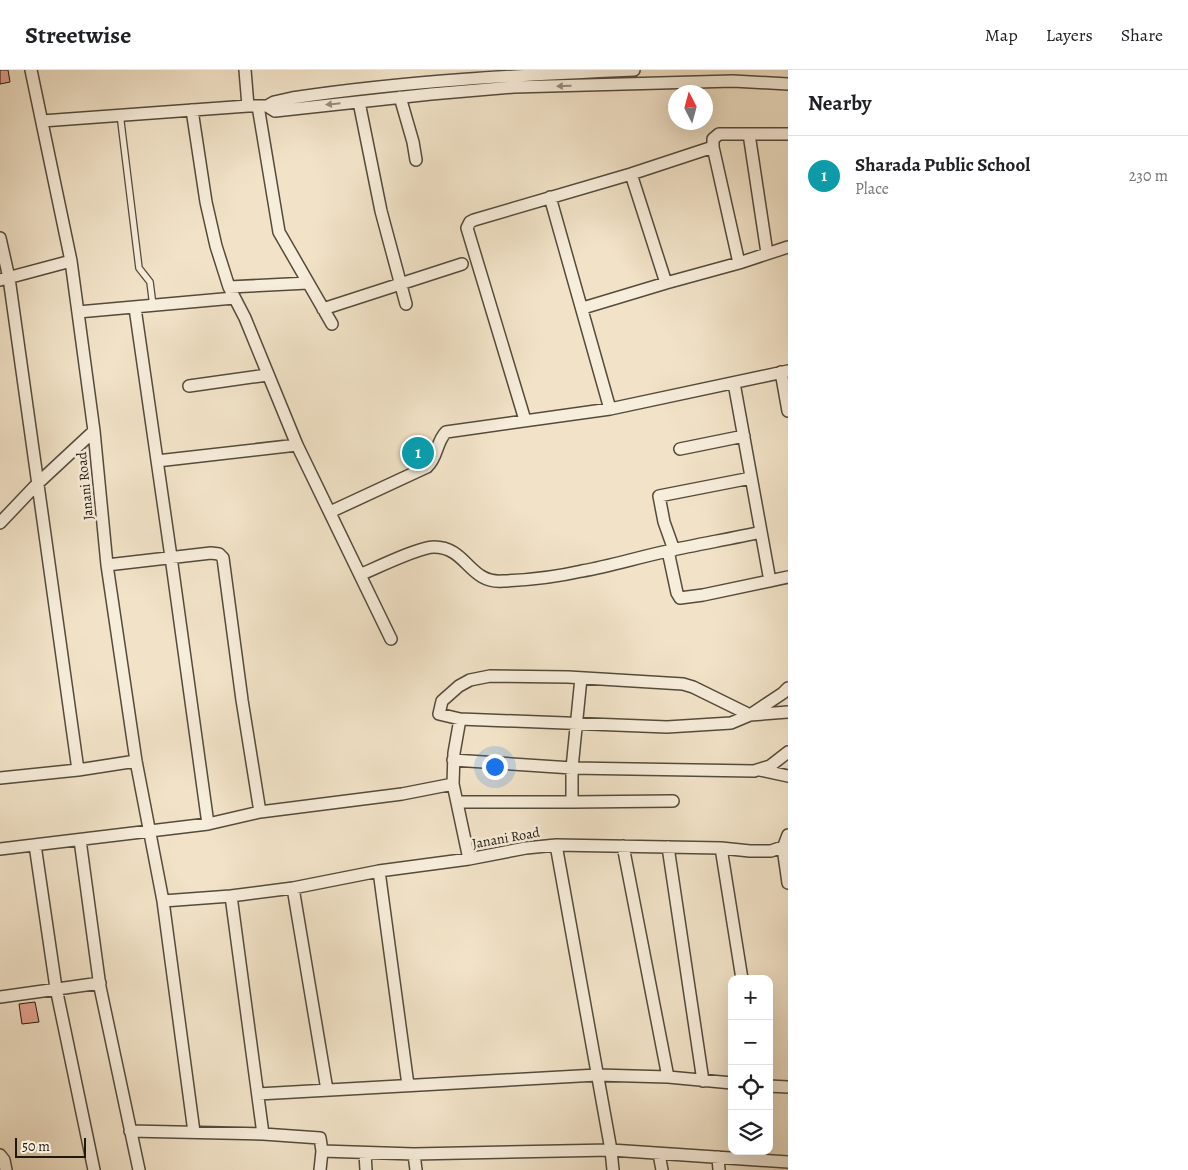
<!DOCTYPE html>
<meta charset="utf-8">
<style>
body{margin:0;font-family:Alegreya,serif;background:#f2f2f2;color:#202124}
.controls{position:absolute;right:15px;bottom:15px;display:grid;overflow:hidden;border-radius:10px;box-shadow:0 5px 20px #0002}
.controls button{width:45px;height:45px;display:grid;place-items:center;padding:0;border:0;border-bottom:1px solid #e0e0e0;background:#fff;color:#202124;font:25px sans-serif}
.compass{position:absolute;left:668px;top:15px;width:45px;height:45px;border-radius:50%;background:#fff;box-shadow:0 5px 20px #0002;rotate:354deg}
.scale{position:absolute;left:15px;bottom:12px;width:71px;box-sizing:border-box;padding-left:5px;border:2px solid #20180e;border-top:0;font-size:14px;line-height:18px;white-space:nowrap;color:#20180e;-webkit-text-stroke:4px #f7eddb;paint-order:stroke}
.you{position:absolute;left:494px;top:696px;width:18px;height:18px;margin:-12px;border:4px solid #fff;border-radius:50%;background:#1a73e8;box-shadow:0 0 0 8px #1a73e833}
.badge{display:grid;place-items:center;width:32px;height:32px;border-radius:50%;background:#d93025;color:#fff;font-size:16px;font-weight:700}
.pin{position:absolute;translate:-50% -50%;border:2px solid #fff;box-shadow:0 1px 5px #0006}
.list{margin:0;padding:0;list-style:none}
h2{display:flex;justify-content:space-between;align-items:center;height:65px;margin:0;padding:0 20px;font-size:21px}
h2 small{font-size:16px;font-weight:400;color:#757577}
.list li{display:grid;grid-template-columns:32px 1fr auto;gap:15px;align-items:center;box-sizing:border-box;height:80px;padding:0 20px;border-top:1px solid #e0e0e0}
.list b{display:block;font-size:19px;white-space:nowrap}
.list p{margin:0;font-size:16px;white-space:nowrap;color:#757577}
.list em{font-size:16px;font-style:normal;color:#757577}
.icon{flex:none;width:28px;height:28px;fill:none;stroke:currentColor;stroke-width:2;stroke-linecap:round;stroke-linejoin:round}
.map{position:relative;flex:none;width:788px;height:1100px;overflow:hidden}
header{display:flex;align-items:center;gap:30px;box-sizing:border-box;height:70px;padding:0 25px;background:#fff;border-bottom:1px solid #e0e0e0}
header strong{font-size:24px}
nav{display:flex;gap:28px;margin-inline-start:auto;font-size:18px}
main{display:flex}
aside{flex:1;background:#fff}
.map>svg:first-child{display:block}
.building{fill:#e6a390;stroke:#20180e}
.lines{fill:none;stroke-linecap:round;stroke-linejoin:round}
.service-casing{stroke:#544b3c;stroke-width:8}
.minor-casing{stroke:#544b3c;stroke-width:14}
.service{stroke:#f7eddb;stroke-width:5.5}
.minor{stroke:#f7eddb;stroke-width:11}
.oneway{fill:#968d7f}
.labels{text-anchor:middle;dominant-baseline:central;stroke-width:5;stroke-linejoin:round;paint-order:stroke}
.street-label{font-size:14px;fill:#20180e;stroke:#f7eddb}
</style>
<header>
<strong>Streetwise</strong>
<nav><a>Map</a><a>Layers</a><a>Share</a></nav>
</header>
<main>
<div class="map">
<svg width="788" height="1100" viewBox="0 0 788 1100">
<rect width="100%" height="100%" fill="#f2e3c8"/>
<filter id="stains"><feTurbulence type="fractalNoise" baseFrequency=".004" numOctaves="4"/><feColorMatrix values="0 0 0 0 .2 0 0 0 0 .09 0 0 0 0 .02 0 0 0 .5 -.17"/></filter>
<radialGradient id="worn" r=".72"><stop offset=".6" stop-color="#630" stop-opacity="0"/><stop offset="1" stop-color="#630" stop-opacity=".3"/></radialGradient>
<path class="building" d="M0 0H8L10 12 0 14Z
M35 932 39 952 22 954 19 934Z"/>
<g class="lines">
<defs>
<path id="service" d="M120 44 139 198 150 212 153 236"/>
<path id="minor" d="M31 0 71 191 94 361 107 495 136 691 163 831 194 1062
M245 0 248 36
M400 27 413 72 416 90
M359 32 381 141 406 234
M258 36 279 162 332 254
M267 36 274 32 292 28C405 11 520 5 634 0
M192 40 206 132 216 176 229 217 245 248 297 375 391 569
M42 51 248 36H267L275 41 431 24 514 17 733 11 788 14
M749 64 767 183
M631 104 666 213
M550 127 610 339
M0 168 9 208 78 700
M739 193 713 77V69L719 64H788
M0 210 71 191
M229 217 308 213
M135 238 171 487 208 754
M583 238 666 213 739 193 788 177
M323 239 462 194
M78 242 234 228
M781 302 788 341
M734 313 770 511
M189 316 267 305
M525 350 467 158 470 152 474 150 631 104 713 77
M680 379 744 366
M157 391 297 375
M330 442 427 397C438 387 436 372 446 362L610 339 788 301
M0 453 37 414 94 361
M674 480 664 452 659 426 751 408
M668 481 677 523 680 528 703 525 788 507
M107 495 211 483 219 484 223 488 242 630 260 742
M360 505C376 498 419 477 434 477 467 477 469 514 503 511 529 510 556 507 582 501 611 496 639 487 668 481 699 474 730 469 761 462
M788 618 783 623 750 645 693 617 683 614 568 607 490 606 470 610 459 616 442 631 439 644 460 649 667 657 731 653 750 645 788 642
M460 649 454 683 453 714 469 789
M453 690 572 698 754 701 770 696 788 682
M760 700 788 706
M0 708 78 700 136 691
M458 732H572V698L581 608
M572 732 673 731
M788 765 783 778 788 813
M80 770 100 917 139 1100
M35 775 56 918 94 1100
M556 775 611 1080 613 1100
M623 776 668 1007
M668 777 703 1011
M721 778 742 909
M0 779 208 754 260 742 402 724 453 714
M379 801 408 1015
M293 818 327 1020
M231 826 263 1064
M163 831 231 826 293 818 379 801 469 789 526 778 556 775 721 778 750 781H771L788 775
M0 927 100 913
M769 1016 788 1017
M258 1024 597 1005 668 1007 732 1013
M130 1061 263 1064 320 1068 322 1081 414 1084 611 1080 788 1092
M365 1083 366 1100
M414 1084 416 1100
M659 1084 662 1100
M0 1085 4 1090 6 1100
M718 1087 719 1100
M320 1100 322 1081"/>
</defs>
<use href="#service" class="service-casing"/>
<use href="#minor" class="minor-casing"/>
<use href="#service" class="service"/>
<use href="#minor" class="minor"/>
</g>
<defs><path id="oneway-solid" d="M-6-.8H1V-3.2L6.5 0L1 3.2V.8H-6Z" transform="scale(1.25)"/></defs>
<g class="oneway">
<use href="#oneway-solid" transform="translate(564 16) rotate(178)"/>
<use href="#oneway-solid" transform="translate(333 34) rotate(174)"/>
</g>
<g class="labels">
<g class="street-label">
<text transform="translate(85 416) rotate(-96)">Janani Road</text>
<text transform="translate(506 768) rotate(-10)">Janani Road</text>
</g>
</g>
<rect width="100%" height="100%" filter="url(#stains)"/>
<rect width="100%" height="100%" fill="url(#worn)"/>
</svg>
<div class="controls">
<button>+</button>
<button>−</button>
<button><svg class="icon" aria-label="locate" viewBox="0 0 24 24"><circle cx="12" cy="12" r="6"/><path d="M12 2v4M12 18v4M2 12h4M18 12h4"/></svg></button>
<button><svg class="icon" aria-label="layers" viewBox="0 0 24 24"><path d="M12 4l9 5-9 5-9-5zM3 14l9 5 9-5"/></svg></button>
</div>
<svg class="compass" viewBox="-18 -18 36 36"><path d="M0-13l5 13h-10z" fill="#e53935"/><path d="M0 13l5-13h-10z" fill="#757577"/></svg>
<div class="scale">50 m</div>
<div class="you"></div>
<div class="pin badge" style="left:418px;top:383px;background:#0f9aa8">1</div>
</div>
<aside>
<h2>Nearby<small></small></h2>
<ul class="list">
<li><span class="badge" style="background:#0f9aa8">1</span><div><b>Sharada Public School</b><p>Place</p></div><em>230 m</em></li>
</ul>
</aside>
</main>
